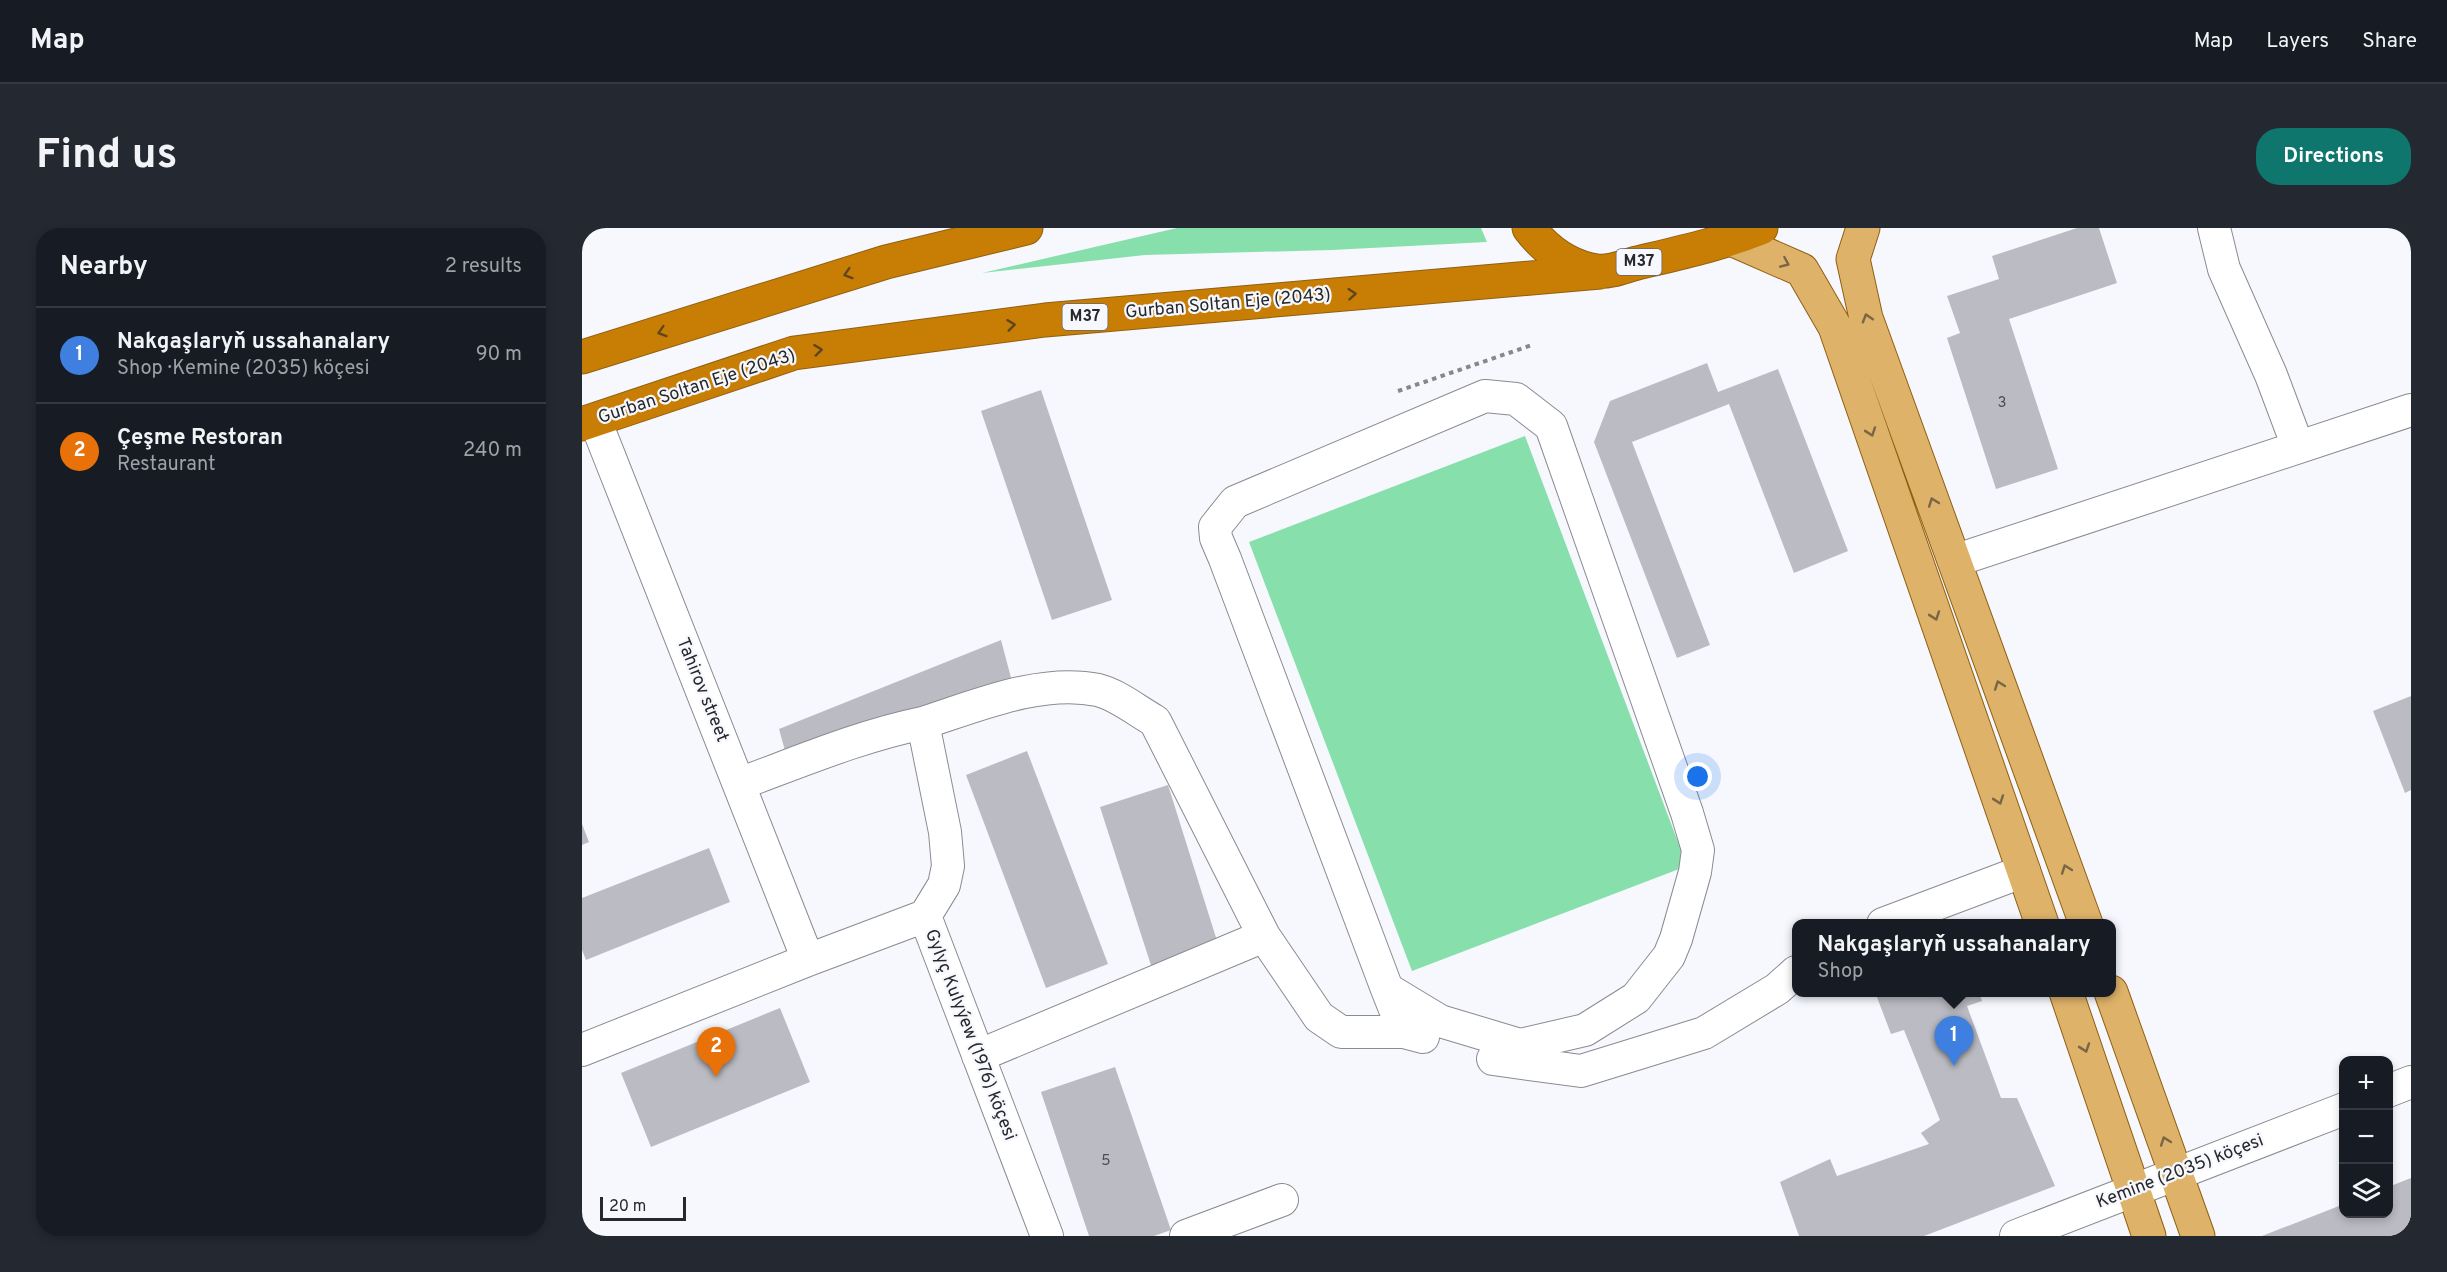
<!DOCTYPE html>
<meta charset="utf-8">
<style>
body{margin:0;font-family:Overpass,sans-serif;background:#242831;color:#f1f3f6}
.controls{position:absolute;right:18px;bottom:18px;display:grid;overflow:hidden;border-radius:12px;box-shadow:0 3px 9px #0003}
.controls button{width:54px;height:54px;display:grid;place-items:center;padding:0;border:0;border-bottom:2px solid #363941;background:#171b24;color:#f1f3f6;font:30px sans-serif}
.scale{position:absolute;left:18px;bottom:15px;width:86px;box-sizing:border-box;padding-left:6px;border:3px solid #27282a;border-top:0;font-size:16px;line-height:21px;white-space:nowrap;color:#27282a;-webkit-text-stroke:4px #f7f8fe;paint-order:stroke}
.you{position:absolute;left:1116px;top:549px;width:21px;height:21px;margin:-15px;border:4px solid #fff;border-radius:50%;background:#1a73e8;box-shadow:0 0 0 9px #1a73e833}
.badge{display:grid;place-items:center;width:39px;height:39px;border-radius:50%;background:#0f766e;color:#fff;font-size:20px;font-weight:700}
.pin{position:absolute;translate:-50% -50px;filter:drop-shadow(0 2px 3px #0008)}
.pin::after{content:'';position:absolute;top:32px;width:21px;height:18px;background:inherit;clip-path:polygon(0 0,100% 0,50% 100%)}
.popup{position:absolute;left:1210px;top:691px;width:324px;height:78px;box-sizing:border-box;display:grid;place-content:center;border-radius:12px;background:#171b24;filter:drop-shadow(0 2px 4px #0005);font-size:20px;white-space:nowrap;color:#9ea1a6}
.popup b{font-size:22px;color:#f1f3f6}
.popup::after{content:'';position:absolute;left:50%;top:100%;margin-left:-12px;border:12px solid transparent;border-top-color:#171b24}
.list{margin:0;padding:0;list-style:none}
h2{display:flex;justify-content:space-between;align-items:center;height:78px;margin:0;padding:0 24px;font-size:26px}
h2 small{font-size:20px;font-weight:400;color:#9ea1a6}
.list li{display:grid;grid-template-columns:39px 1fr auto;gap:18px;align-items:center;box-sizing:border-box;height:96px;padding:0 24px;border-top:2px solid #363941}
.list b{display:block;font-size:22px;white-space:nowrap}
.list p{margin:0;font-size:20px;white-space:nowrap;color:#9ea1a6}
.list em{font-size:20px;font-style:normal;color:#9ea1a6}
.icon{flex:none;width:33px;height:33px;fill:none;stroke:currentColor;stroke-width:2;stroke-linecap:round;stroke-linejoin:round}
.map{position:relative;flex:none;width:1829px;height:1008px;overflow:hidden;border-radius:24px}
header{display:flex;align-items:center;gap:36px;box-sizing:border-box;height:84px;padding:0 30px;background:#171b24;border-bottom:2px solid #363941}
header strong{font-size:28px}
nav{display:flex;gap:33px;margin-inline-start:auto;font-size:21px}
.intro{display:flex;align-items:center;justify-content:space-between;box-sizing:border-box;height:144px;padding:0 36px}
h1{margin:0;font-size:42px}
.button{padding:15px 27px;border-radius:24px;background:#0f766e;color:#fff;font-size:21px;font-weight:700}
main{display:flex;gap:36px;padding:0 36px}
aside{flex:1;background:#171b24;border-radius:24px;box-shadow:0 3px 9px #0003}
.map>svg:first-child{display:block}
.green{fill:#87e0ab}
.building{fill:#bbbcc3}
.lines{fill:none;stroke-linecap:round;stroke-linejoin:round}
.minor-casing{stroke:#8a8b92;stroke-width:34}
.major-casing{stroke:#906012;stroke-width:35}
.highway-casing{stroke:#906012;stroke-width:35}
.path{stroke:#86878b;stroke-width:4;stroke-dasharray:4.5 4.5;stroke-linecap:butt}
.minor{stroke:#fff;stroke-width:32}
.major{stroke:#deb269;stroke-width:33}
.highway{stroke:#c87e05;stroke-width:33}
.rail{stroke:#86878b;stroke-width:4.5}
.oneway{stroke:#796646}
.oneway2{stroke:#5f461d}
.labels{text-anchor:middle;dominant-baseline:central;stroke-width:4.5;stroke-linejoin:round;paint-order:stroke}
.number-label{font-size:15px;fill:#4c4d50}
.shield{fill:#f7f8fe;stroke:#65666a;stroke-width:1.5}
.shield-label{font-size:16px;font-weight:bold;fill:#27282a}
.street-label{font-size:18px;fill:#27282a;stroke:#f7f8fe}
</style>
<header>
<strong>Map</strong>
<nav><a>Map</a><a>Layers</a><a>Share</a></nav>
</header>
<div class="intro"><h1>Find us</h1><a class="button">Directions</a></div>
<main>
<aside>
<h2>Nearby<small>2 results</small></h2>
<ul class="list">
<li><span class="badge" style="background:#3f7fe0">1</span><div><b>Nakgaşlaryň ussahanalary</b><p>Shop · Kemine (2035) köçesi</p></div><em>90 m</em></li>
<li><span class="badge" style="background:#e8710a">2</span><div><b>Çeşme Restoran</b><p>Restaurant</p></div><em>240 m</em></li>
</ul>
</aside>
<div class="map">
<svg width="1829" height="1008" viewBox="0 0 1829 1008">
<rect width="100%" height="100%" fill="#f7f8fe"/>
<path class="green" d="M595 0H899L905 14 750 22 563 27 400 45Z
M943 208 1105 638 830 743 667 314Z"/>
<path class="building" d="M1495 0H1517L1535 55 1427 91 1476 241 1414 261 1365 110 1378 105 1365 68 1417 51 1410 28Z
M1125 135 1136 164 1196 141 1266 323 1212 345 1147 176 1050 214 1128 417 1095 430 1012 214 1028 173Z
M459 162 530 372 470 392 399 183Z
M419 412 432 461 210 548 197 501Z
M1829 468V562L1823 565 1791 483Z
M445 523 526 736 464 760 384 547Z
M586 557 642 735 575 756 518 579Z
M0 596 7 614 0 617Z
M127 620 148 674 4 732 0 722V670Z
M1293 764H1397L1400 773 1385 778 1419 870H1435L1473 958 1342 1008H1217L1198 954 1248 931 1255 948 1347 916 1339 905 1358 892 1322 802 1309 806Z
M198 780 228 854 69 919 39 845Z
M533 839 589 1002 572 1008H507L459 864Z
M1829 950V1008H1680L1762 976V986H1806V959Z"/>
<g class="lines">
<defs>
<path id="minor" d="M1632 0 1642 41 1689 147 1716 219
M13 192 226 732
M1372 333 1829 182
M157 556C217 534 278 508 341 495
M343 688 362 657 366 638 363 604 341 495C394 478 459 450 516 462 536 467 555 483 573 493L682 708 737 789 759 804H822L841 809
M1301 696 1442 643
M805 761 858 793 938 817 1003 802 1054 770 1087 728 1094 711 1113 644 1116 622 1105 585 969 198 934 171 903 168 653 274 633 299 634 310 643 331 805 761 822 804
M0 822 226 732 343 688 465 1008
M396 828 682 708
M911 831 999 843 1122 805 1195 761 1214 744
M1806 863 1829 854
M604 1008 700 972
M1434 1008 1762 881"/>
<path id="major" d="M1281 0 1271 31 1284 90 1504 696
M1149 11 1220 42 1253 99 1460 696
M1484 764 1567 1008
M1529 764 1616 1008"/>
<path id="highway" d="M947 0C964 22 987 39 1015 43 1027 45 1043 38 1055 35 1097 25 1139 16 1179 0
M0 129 304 34 444 0
M0 196 212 125 463 92 1018 44"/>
</defs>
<use href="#minor" class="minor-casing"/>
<use href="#major" class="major-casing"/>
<use href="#highway" class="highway-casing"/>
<path class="path" d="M816 163 950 117"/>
<use href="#minor" class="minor"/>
<use href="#major" class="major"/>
<use href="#highway" class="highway"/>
<path class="rail" d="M0 1 2 0"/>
</g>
<defs><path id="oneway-chevron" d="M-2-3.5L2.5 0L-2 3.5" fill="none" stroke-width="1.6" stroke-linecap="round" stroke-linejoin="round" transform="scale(1.5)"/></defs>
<g class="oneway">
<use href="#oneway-chevron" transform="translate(1203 35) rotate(23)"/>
<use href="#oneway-chevron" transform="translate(1285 90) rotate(-107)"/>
<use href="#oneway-chevron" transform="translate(1289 204) rotate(71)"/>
<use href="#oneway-chevron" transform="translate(1351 274) rotate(-110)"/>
<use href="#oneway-chevron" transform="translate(1353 388) rotate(71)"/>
<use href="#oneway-chevron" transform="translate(1417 457) rotate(-110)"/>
<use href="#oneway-chevron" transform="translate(1417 572) rotate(71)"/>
<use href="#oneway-chevron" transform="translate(1484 641) rotate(-110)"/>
<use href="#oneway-chevron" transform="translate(1503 820) rotate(71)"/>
<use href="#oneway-chevron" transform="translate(1583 913) rotate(-110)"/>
</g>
<g class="oneway2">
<use href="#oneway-chevron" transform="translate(266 46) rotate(163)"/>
<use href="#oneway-chevron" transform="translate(770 66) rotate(-5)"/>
<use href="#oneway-chevron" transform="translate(429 97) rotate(-7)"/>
<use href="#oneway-chevron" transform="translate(80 104) rotate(163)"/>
<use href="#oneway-chevron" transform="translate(236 122) rotate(-7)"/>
</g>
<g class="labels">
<g class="number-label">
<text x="1420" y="175">3</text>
<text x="524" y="933">5</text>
</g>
<g class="shield">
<rect x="1034.5" y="21" width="45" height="26" rx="4.5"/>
<rect x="480.5" y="76" width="45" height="26" rx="4.5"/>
</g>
<g class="shield-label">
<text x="1057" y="34">M37</text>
<text x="503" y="89">M37</text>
</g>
<g class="street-label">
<text transform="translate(646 76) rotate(-5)">Gurban Soltan Eje (2043)</text>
<text transform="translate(115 159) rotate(-18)">Gurban Soltan Eje (2043)</text>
<text transform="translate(120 462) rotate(68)">Tahirov street</text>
<text transform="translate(388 807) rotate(69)">Gylyç Kulyýew (1976) köçesi</text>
<text transform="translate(1598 944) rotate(-21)">Kemine (2035) köçesi</text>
</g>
</g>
</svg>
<div class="controls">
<button>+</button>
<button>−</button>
<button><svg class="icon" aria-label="layers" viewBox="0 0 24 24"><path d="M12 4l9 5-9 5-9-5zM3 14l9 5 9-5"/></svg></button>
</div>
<div class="scale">20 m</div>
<div class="you"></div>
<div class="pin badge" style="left:1372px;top:838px;background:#3f7fe0">1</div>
<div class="popup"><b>Nakgaşlaryň ussahanalary</b>Shop</div>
<div class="pin badge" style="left:134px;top:849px;background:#e8710a">2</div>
</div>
</main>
